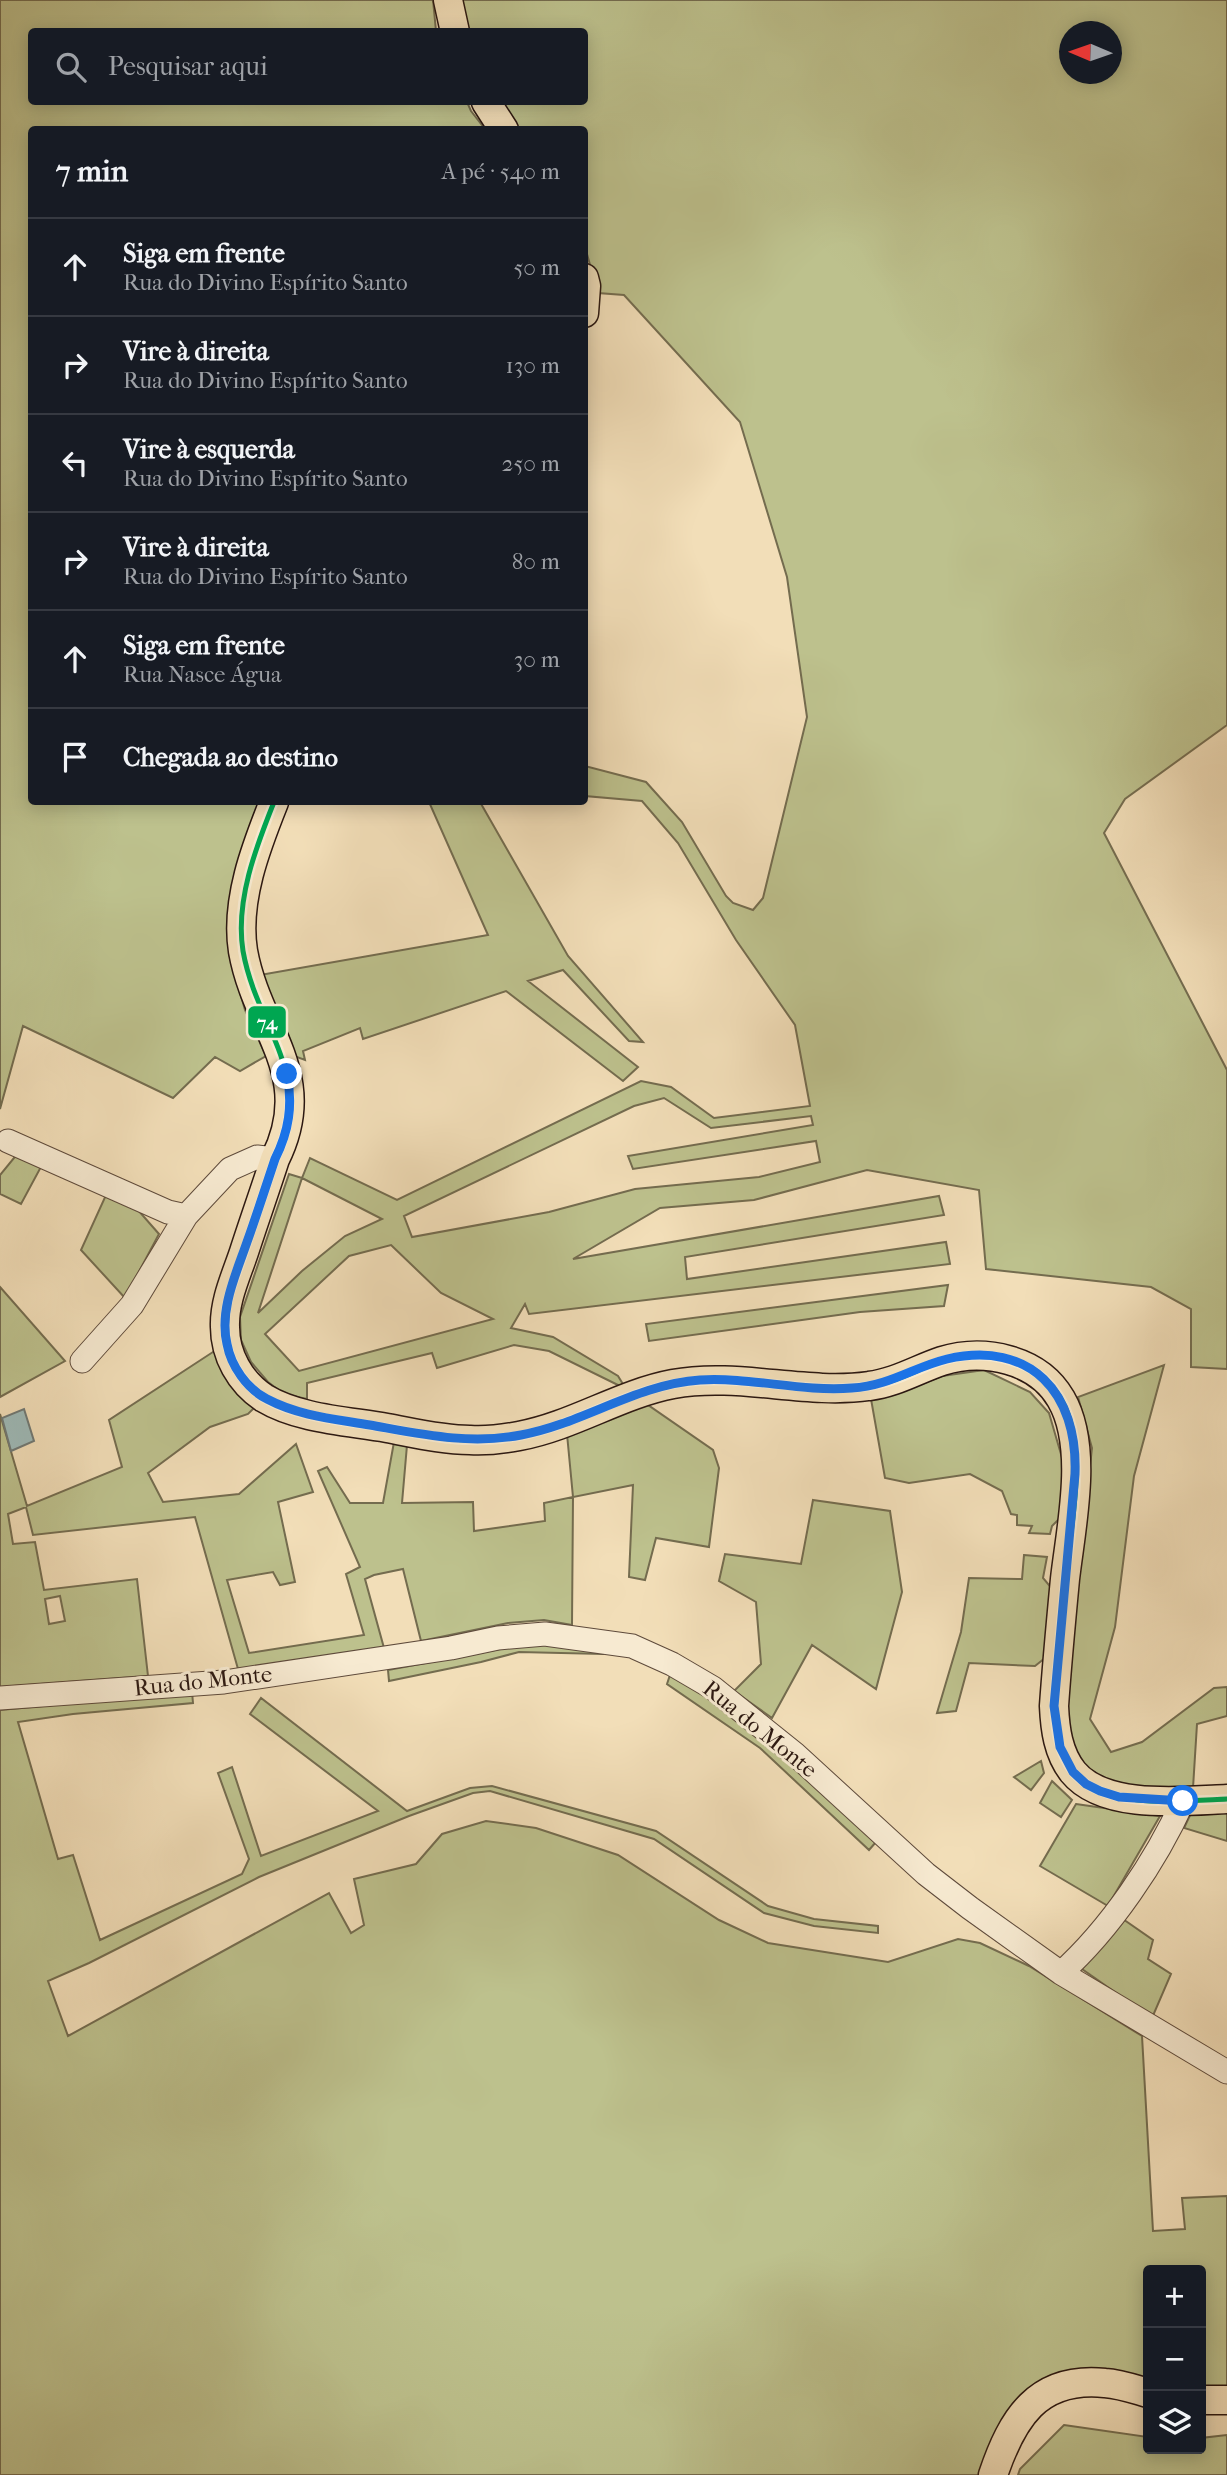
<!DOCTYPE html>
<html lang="pt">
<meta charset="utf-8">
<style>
body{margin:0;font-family:"IM FELL French Canon",serif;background:#20242c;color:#f1f3f6}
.controls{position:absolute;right:21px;bottom:21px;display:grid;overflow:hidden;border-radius:7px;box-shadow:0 4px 18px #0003}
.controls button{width:63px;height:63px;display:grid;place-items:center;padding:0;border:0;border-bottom:2px solid #363941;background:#171b24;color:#f1f3f6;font:35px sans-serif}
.compass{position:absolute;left:1059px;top:21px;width:63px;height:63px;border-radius:50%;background:#171b24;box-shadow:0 4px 18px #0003;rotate:272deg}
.stop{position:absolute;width:21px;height:21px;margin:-16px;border:5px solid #1a73e8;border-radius:50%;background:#fff}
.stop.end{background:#1a73e8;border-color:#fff;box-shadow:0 2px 7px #0008}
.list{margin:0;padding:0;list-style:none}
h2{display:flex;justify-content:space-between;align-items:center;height:91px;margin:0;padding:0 28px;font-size:30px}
h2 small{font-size:23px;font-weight:400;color:#9ea1a6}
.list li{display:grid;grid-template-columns:46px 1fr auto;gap:21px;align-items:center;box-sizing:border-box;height:98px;padding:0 28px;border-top:2px solid #363941}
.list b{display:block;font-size:26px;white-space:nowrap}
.list p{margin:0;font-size:23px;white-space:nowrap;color:#9ea1a6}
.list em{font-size:23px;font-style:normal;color:#9ea1a6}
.icon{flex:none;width:38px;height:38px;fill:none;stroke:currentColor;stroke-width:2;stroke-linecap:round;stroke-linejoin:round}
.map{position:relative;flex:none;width:1227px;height:2475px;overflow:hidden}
.search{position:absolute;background:#171b24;box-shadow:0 4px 18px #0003;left:28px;top:28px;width:560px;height:77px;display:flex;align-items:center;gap:18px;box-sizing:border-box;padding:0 24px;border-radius:7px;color:#9ea1a6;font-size:26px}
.panel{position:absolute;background:#171b24;box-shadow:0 4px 18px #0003;left:28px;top:126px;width:560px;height:679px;border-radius:7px}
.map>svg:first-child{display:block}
.green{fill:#bdc18d;stroke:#746c4f;stroke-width:2;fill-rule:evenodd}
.water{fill:#9ebab8;stroke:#707975;stroke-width:2}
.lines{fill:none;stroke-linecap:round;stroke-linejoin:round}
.minor-casing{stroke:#5e4a3b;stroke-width:25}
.major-casing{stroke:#2c1811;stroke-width:31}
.minor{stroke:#f7ead1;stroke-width:23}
.major{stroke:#f2deb8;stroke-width:28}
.bus-1-casing{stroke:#f7ead1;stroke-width:10}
.bus-1{stroke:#00a651;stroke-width:5}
.route{stroke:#1a73e8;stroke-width:9}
.labels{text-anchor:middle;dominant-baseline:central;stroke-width:6;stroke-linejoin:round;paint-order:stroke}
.street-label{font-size:23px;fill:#2c1811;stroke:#f7ead1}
.line-badge{stroke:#f7ead1;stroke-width:2.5}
.badge-label{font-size:19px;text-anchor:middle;font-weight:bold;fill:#fff}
</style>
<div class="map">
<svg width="1227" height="2475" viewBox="0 0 1227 2475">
<rect width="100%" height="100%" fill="#f2deb8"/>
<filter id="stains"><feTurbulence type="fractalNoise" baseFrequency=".00286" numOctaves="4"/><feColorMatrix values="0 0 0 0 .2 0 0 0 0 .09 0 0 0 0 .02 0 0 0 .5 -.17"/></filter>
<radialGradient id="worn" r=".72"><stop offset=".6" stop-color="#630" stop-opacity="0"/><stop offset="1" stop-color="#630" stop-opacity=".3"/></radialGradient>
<path class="green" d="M0 0H433L436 31 32 32V102H467L471 111 485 129 32 130V802H261L234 894 229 954 245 1010 266 1056 240 1071 215 1057 173 1098 23 1026 0 1109Z
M459 0H1227V725L1125 799 1104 833 1227 1070V1369L1191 1367V1309L1151 1287 986 1269 979 1190 867 1170 754 1200 660 1208 573 1259 939 1196 944 1215 685 1257 687 1279 946 1242 950 1264 529 1314 525 1304 511 1328 553 1337 618 1376 626 1389 549 1351 514 1345 437 1368 432 1353 307 1383V1399L284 1394 268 1382 251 1362 241 1340 240 1317 289 1174 302 1178 310 1158 397 1200 641 1081 671 1087 714 1118 810 1106 795 1025 736 940 678 843 642 801 585 796V766L646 782 682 822 726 896 733 903 753 910 763 898 807 717 787 577 740 422 624 295 598 293 585 247 584 130 519 129 502 102H584V32L468 31ZM1070 32H1112V74H1070ZM664 1098 711 1128 811 1116 813 1125 628 1156 633 1169 816 1141 820 1162 759 1177 635 1189 549 1212 412 1237 404 1216 634 1106ZM302 1178 382 1219 345 1236 302 1271 258 1313ZM391 1245 441 1293 493 1319 299 1371 265 1334 349 1256Z
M429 802H480L568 956 643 1042 629 1041 563 970 528 981 638 1067 623 1081 506 991 363 1039 360 1028 303 1051 305 1060 294 1056 260 975 488 935Z
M18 1153 42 1165 21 1204 0 1194V1175Z
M106 1195 138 1210 159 1234 125 1298 81 1250Z
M948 1285 944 1306 860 1312 649 1341 646 1324Z
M0 1287 65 1361 0 1397Z
M216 1350 255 1407 248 1414 210 1427 148 1473 163 1502 239 1494 296 1444 313 1492 278 1502 295 1582 280 1585 273 1572 227 1580 249 1653 364 1635 346 1574 360 1567 318 1471 327 1467 350 1503H383L394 1442 407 1445 402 1503 473 1502 474 1531 545 1521 544 1503 573 1497 567 1434 645 1403 713 1450 719 1468 709 1547 656 1538 645 1580 629 1577 633 1485 573 1497 572 1625 544 1620 508 1623 421 1641 403 1569 374 1575 365 1579 384 1648 238 1669 195 1517 33 1535 26 1507 8 1514 13 1544 35 1542 44 1590 137 1579 148 1676 0 1687V1414L27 1506 122 1467 109 1420ZM60 1596 65 1621 49 1624 45 1599Z
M1164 1365 1134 1476 1115 1627 1090 1719 1111 1752 1142 1742 1214 1688 1227 1687V1716L1197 1724 1193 1788H1124L1085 1767 1066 1737 1064 1699 1092 1448 1078 1397Z
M984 1370 1030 1392 1049 1413 1065 1468 1062 1516 1052 1526 1050 1534 1029 1533 1032 1526 1017 1525V1515L1011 1514 1002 1491 970 1474 909 1483 885 1478 871 1399 896 1394 942 1376Z
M813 1500 890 1511 902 1592 876 1689 812 1645 772 1718 734 1691 761 1664 756 1602 719 1581 725 1554 801 1564Z
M1024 1555 1047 1557 1043 1578 1054 1591 1050 1654 1035 1666 969 1663 956 1711 937 1713 961 1632 969 1578 1022 1579Z
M552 1644 604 1648 603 1654 519 1652 481 1662 389 1681 388 1670 522 1645Z
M670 1675C748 1717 811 1783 876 1842L869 1850 760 1748 667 1684Z
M192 1692 193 1703 73 1714 18 1722 58 1859 73 1855 100 1940 242 1874 249 1859 218 1773 232 1767 261 1856 378 1811 250 1714 261 1698 407 1811 470 1788 492 1786 656 1831 768 1906 814 1919 878 1926V1933L814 1926 764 1913 654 1839 490 1791 473 1793 409 1816 259 1877 89 1963 48 1981 68 2036 329 1893 351 1933 364 1925 354 1879 416 1864 442 1834 486 1821 536 1828 618 1855 719 1920 768 1943 888 1962 958 1939 980 1943 1029 1966 1142 2036 1153 2231 1185 2229 1182 2198 1227 2196V2388L1201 2389V2270H1148V2381L1073 2371 980 2475H0V1710Z
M1041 1761 1044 1773 1031 1790 1014 1777Z
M1052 1781 1072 1800 1061 1817 1040 1803Z
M1076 1804 1160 1816 1108 1906 1040 1866Z
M1227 1809V1841L1184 1828 1192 1811Z
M1120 1917 1153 1940 1148 1959 1171 1974 1152 2018 1082 1969Z
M1064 2425 1148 2437V2449H1201V2438L1227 2435V2475H1018L1020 2469Z"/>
<path class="water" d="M24 1409 34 1441 11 1451 2 1418Z"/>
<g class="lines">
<defs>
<path id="minor" d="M8 1141 168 1212 186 1216
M82 1361 132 1305 186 1216 230 1169 257 1157 275 1159
M0 1698 224 1682 451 1648 498 1638 545 1634 632 1646 672 1664 713 1688 795 1754 926 1874 970 1908 1061 1973 1227 2072
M1061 1973C1110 1929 1156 1861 1183 1801"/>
<path id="major" d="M448 0 455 32
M486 102 504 130
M584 278 586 286 584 313
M274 802C256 847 235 901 243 951 257 1030 317 1075 275 1159 265 1190 254 1221 244 1252 236 1276 224 1301 225 1327 225 1355 240 1382 264 1398 299 1419 347 1421 387 1428 414 1433 442 1440 470 1440 487 1441 503 1439 519 1436 573 1426 620 1394 673 1384 738 1372 804 1395 869 1386 895 1383 918 1369 942 1361 984 1348 1038 1359 1061 1399 1089 1447 1071 1526 1065 1579 1061 1621 1057 1663 1054 1706 1055 1729 1058 1753 1073 1772 1104 1810 1183 1801 1227 1799
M1201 2400H1227
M993 2475C1012 2419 1037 2376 1105 2383 1120 2384 1134 2389 1148 2393"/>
</defs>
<use href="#minor" class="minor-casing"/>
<use href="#major" class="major-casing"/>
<use href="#minor" class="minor"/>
<use href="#major" class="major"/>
<defs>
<path id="bus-1" d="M274 802C256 847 235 901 243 951 257 1030 317 1075 275 1159 265 1190 254 1221 244 1252 236 1276 224 1301 225 1327 225 1355 240 1382 264 1398 299 1419 347 1421 387 1428 414 1433 442 1440 470 1440 487 1441 503 1439 519 1436 573 1426 620 1394 673 1384 738 1372 804 1395 869 1386 895 1383 918 1369 942 1361 984 1348 1038 1359 1061 1399 1089 1447 1071 1526 1065 1579 1061 1621 1057 1663 1054 1706 1055 1729 1058 1753 1073 1772 1104 1810 1183 1801 1227 1799"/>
</defs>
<use href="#bus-1" class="bus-1-casing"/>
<use href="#bus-1" class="bus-1"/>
</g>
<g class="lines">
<path class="route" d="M287 1074C293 1105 289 1131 275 1159 266 1186 257 1214 247 1242 236 1274 219 1310 227 1344 231 1366 247 1389 267 1399 299 1416 335 1419 370 1425 421 1434 469 1445 521 1435 582 1424 637 1384 700 1380 751 1377 801 1392 852 1388 889 1386 914 1367 947 1359 1031 1340 1078 1393 1075 1474L1054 1706 1060 1747 1073 1772 1086 1784 1100 1791 1119 1797 1183 1801"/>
</g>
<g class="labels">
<g class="street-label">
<text transform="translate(203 1681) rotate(-6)">Rua do Monte</text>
<text transform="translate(760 1729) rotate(39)">Rua do Monte</text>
</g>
</g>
<rect class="line-badge" x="247" y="1005" width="40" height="34" rx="7" fill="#00a651"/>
<g class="badge-label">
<text x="267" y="1029">74</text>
</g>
<rect width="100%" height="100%" filter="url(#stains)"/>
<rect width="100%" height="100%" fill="url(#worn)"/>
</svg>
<div class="controls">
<button>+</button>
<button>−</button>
<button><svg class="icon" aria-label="layers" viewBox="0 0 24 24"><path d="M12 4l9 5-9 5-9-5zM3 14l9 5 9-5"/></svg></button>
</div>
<svg class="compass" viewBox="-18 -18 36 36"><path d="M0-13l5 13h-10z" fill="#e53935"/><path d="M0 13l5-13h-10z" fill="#9ea1a6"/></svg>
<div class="stop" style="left:1183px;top:1801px"></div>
<div class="stop end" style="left:287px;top:1074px"></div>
<div class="search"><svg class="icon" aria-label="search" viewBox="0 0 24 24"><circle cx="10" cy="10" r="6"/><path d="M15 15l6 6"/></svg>Pesquisar aqui</div>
<section class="panel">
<h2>7 min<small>A pé · 540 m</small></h2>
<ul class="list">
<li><svg class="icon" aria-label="ahead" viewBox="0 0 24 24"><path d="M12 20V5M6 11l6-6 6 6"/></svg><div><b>Siga em frente</b><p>Rua do Divino Espírito Santo</p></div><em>50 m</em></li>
<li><svg class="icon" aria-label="right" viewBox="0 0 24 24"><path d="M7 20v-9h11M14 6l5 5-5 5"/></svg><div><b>Vire à direita</b><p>Rua do Divino Espírito Santo</p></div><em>130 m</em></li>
<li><svg class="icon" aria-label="left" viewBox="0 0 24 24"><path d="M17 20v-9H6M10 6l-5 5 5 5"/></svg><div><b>Vire à esquerda</b><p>Rua do Divino Espírito Santo</p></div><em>250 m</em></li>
<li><svg class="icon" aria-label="right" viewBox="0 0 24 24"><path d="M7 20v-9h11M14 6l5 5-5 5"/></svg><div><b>Vire à direita</b><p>Rua do Divino Espírito Santo</p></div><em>80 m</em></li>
<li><svg class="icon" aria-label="ahead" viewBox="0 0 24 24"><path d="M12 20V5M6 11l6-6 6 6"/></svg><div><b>Siga em frente</b><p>Rua Nasce Água</p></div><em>30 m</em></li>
<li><svg class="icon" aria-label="arrive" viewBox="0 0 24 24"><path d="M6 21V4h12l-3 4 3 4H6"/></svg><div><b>Chegada ao destino</b></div></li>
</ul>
</section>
</div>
